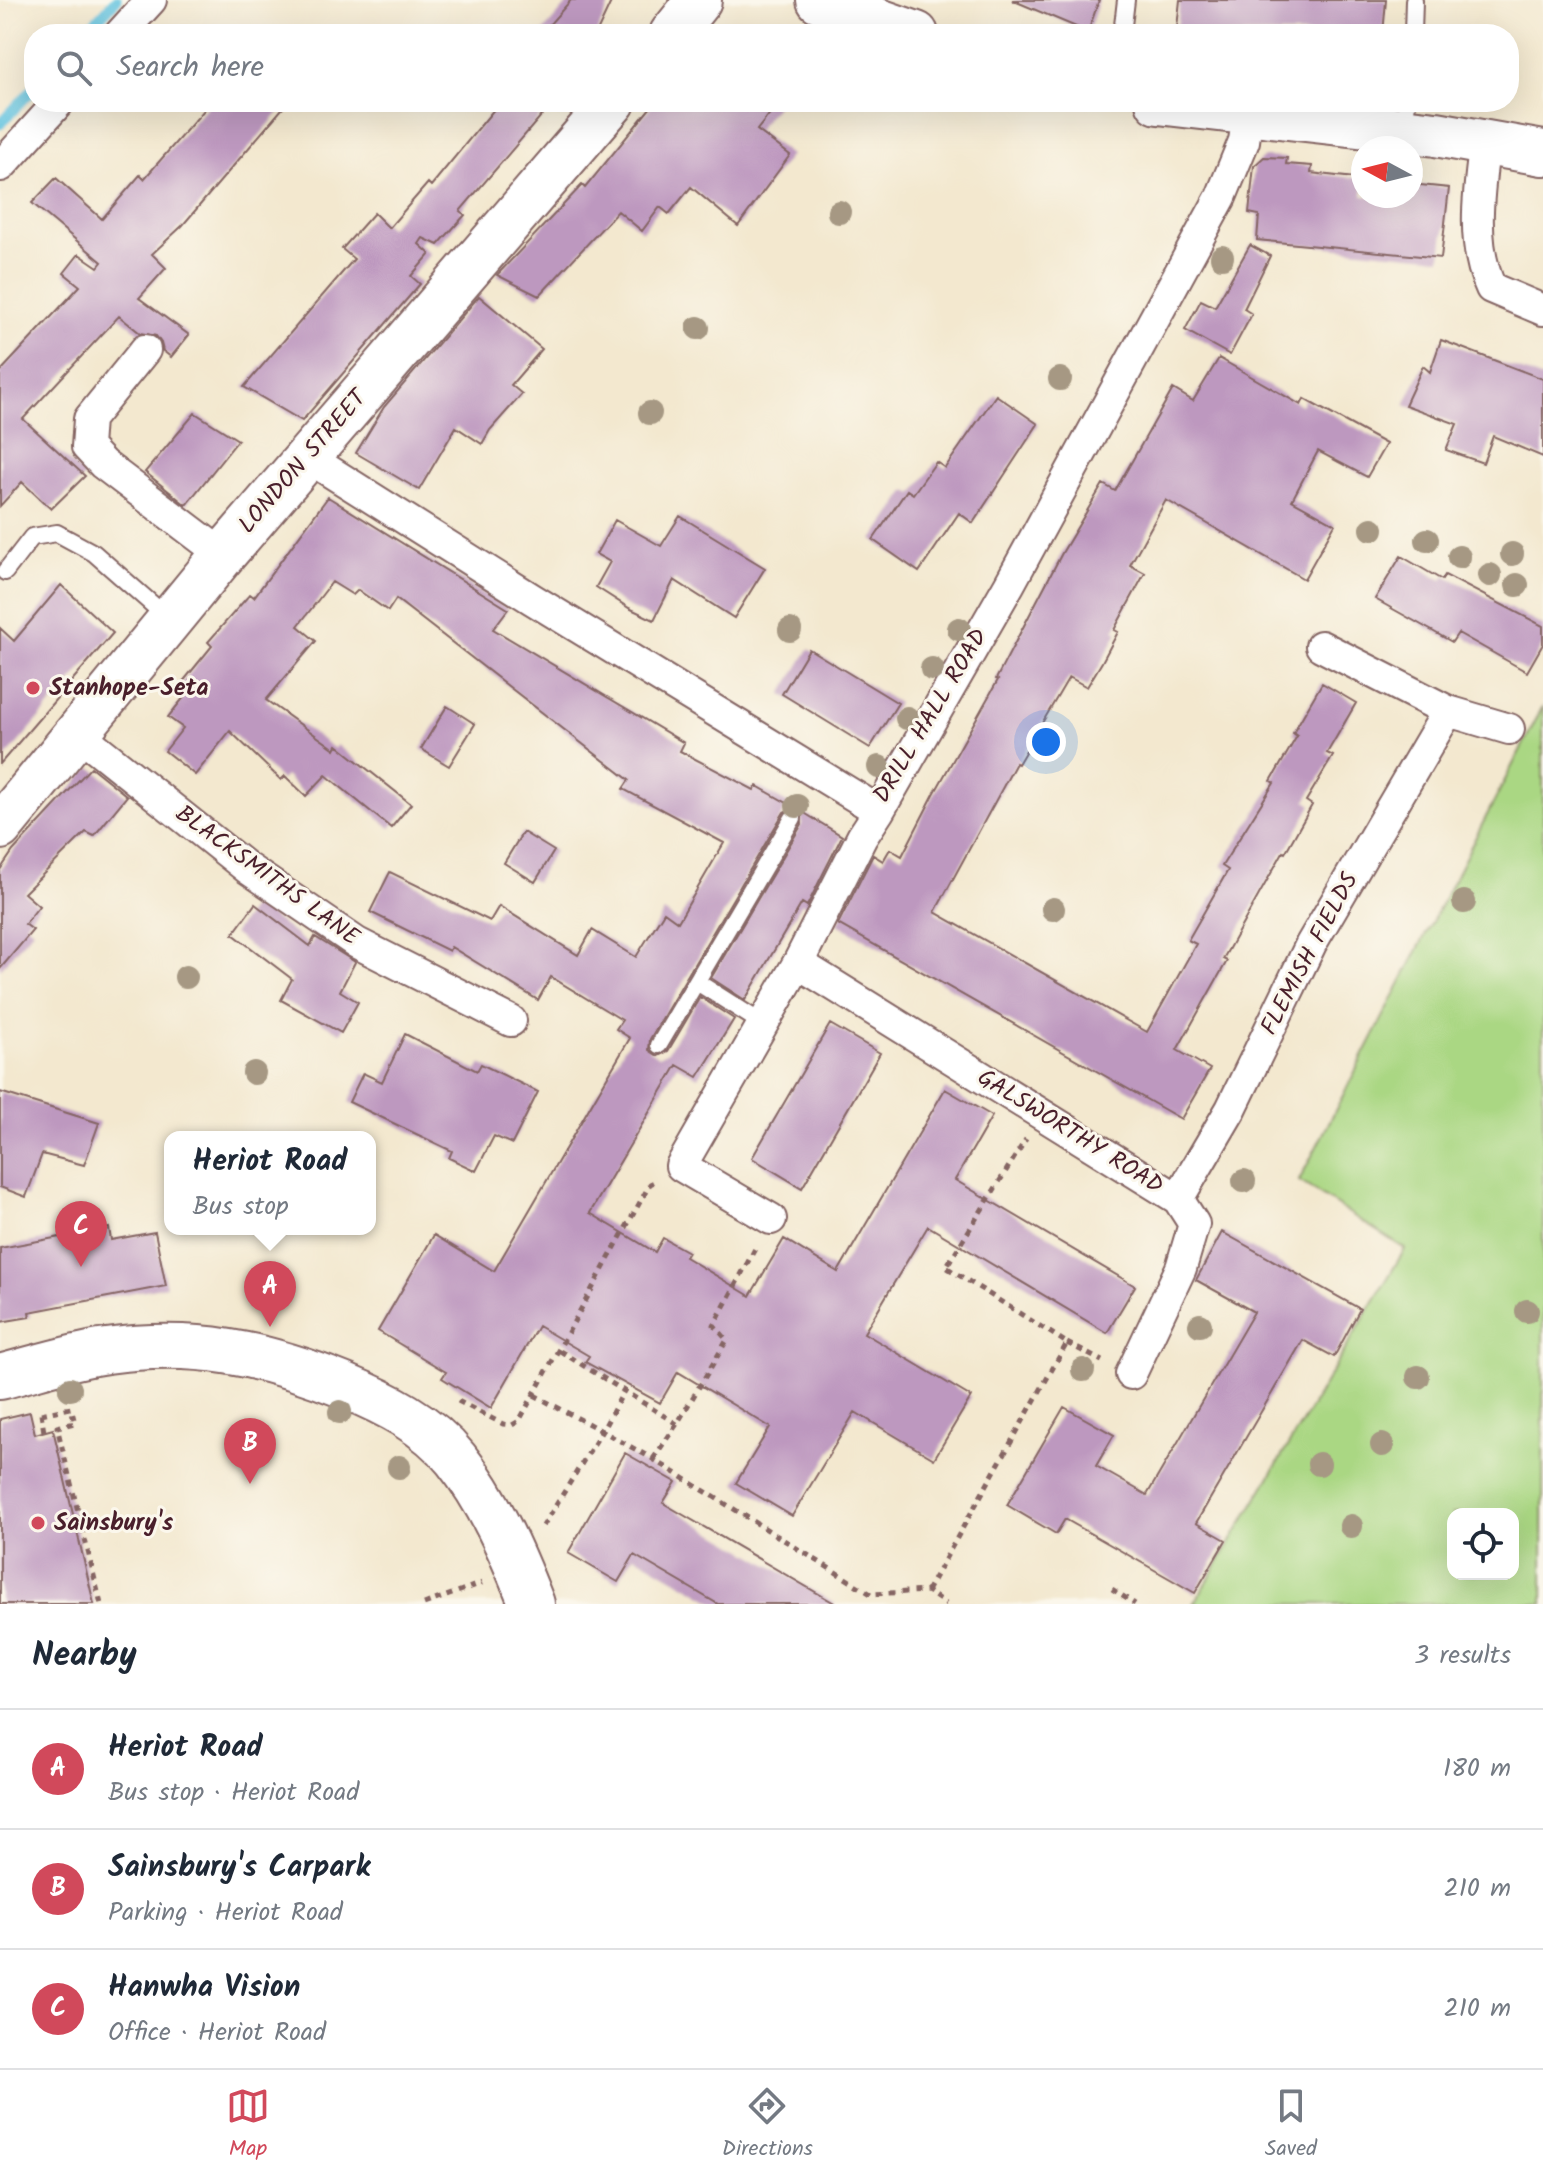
<!DOCTYPE html>
<meta charset="utf-8">
<style>
body{margin:0;font-family:Kalam,sans-serif;background:#f6f6f7;color:#1f2937}
.controls{position:absolute;right:24px;bottom:24px;display:grid;overflow:hidden;border-radius:16px;box-shadow:0 8px 32px #0002}
.controls button{width:72px;height:72px;display:grid;place-items:center;padding:0;border:0;border-bottom:2px solid #e0e1e3;background:#fff;color:#1f2937;font:40px sans-serif}
.compass{position:absolute;left:1351px;top:136px;width:72px;height:72px;border-radius:50%;background:#fff;box-shadow:0 8px 32px #0002;rotate:277deg}
.you{position:absolute;left:1046px;top:742px;width:28px;height:28px;margin:-20px;border:6px solid #fff;border-radius:50%;background:#1a73e8;box-shadow:0 0 0 12px #1a73e833}
.badge{display:grid;place-items:center;width:52px;height:52px;border-radius:50%;background:#d1495b;color:#fff;font-size:26px;font-weight:700}
.pin{position:absolute;translate:-50% -66px;filter:drop-shadow(0 2px 4px #0008)}
.pin::after{content:'';position:absolute;top:42px;width:28px;height:24px;background:inherit;clip-path:polygon(0 0,100% 0,50% 100%)}
.popup{position:absolute;left:164px;top:1131px;width:212px;height:104px;box-sizing:border-box;display:grid;place-content:center;border-radius:16px;background:#fff;filter:drop-shadow(0 2px 6px #0005);font-size:26px;white-space:nowrap;color:#747a83}
.popup b{font-size:30px;color:#1f2937}
.popup::after{content:'';position:absolute;left:50%;top:100%;margin-left:-16px;border:16px solid transparent;border-top-color:#fff}
.list{margin:0;padding:0;list-style:none}
h2{display:flex;justify-content:space-between;align-items:center;height:104px;margin:0;padding:0 32px;font-size:34px}
h2 small{font-size:26px;font-weight:400;color:#747a83}
.list li{display:grid;grid-template-columns:52px 1fr auto;gap:24px;align-items:center;box-sizing:border-box;height:120px;padding:0 32px;border-top:2px solid #e0e1e3}
.list b{display:block;font-size:30px;white-space:nowrap}
.list p{margin:0;font-size:26px;white-space:nowrap;color:#747a83}
.list em{font-size:26px;font-style:normal;color:#747a83}
.icon{flex:none;width:44px;height:44px;fill:none;stroke:currentColor;stroke-width:2;stroke-linecap:round;stroke-linejoin:round}
.map{position:relative;flex:none;width:1543px;height:1604px;overflow:hidden}
.search{position:absolute;background:#fff;box-shadow:0 8px 32px #0002;left:24px;right:24px;top:24px;height:88px;display:flex;align-items:center;gap:20px;box-sizing:border-box;padding:0 28px;border-radius:32px;color:#747a83;font-size:30px}
.sheet{height:464px;background:#fff}
nav{display:flex;justify-content:space-around;align-items:center;box-sizing:border-box;height:112px;border-top:2px solid #e0e1e3;background:#fff;font-size:22px;color:#747a83}
nav a{display:grid;justify-items:center;gap:4px}
nav .on{color:#d1495b}
.map>svg:first-child{display:block}
.green{fill:#aad783;stroke:#7a7b57;stroke-width:2;fill-rule:evenodd}
.lines{fill:none;stroke-linecap:round;stroke-linejoin:round}
.stream{stroke:#61c3e0;stroke-width:11}
.building{fill:#bd98bf}
.lane-casing{stroke:#856564;stroke-width:20}
.street-casing{stroke:#856564;stroke-width:34}
.secondary-casing{stroke:#856564;stroke-width:48}
.path{stroke:#856564;stroke-width:5;stroke-dasharray:6 6;stroke-linecap:butt}
.lane{stroke:#fff;stroke-width:16}
.street{stroke:#fff;stroke-width:30}
.secondary{stroke:#fff;stroke-width:44}
.tree{fill:#a69883}
.poi-dot{fill:#d1495b;stroke:#fbf7ec;stroke-width:3}
.labels{text-anchor:middle;dominant-baseline:central;stroke-width:6;stroke-linejoin:round;paint-order:stroke}
.street-label{font-size:24px;fill:#4a1f2b;stroke:#fbf7ec}
.poi-label{font-size:24px;font-weight:bold;fill:#4a1f2b;stroke:#fbf7ec;text-anchor:start}
</style>
<div class="map">
<svg width="1543" height="1604" viewBox="0 0 1543 1604">
<rect width="100%" height="100%" fill="#fbf7ec"/>
<filter id="ink" filterUnits="userSpaceOnUse"><feTurbulence type="fractalNoise" baseFrequency=".0125" numOctaves="2"/><feDisplacementMap in="SourceGraphic" scale="16" xChannelSelector="R" yChannelSelector="G"/><feConvolveMatrix kernelMatrix="1 2 1 2 8 2 1 2 1" color-interpolation-filters="sRGB"/></filter>
<filter id="wash" filterUnits="userSpaceOnUse"><feTurbulence type="fractalNoise" baseFrequency=".006" numOctaves="4" result="noise"/><feDisplacementMap in="SourceGraphic" scale="32" xChannelSelector="R" yChannelSelector="G"/><feGaussianBlur stdDeviation="1.8" result="paint"/><feColorMatrix in="noise" values="0 0 0 0 0 0 0 0 0 0 0 0 0 0 0 0 0 1.4 0 .05"/><feComposite in="paint" operator="in"/></filter>
<g filter="url(#wash)">
<rect width="100%" height="100%" fill="#f3e8cf"/>
<path class="green" d="M1543 706V1604H1194L1405 1249 1299 1181ZM1453 1514H1513V1574H1453Z"/>
<g class="lines">
<path class="stream" d="M84 34 116 0
M0 124 34 88"/>
</g>
<g id="blocks">
<path class="building" d="M571 0H612L596 34H541Z
M1012 0H1099L1088 32Z
M1180 0H1386L1383 34H1225L1177 28Z
M211 102H288L182 226 152 254 166 268 139 298 189 335 171 357 163 351 161 343 156 336 140 333 119 316 23 419 85 476 51 509 22 482 0 506V372L80 286 64 273 79 254 98 267 102 262 32 203 56 178 102 219 140 175 144 179Z
M500 102H553L460 211 465 215 438 245 423 238 419 244 430 254 411 276 420 284 302 421 244 387 354 259 342 249 374 213 389 228 428 183 431 186Z
M655 102H779L757 130 790 155 738 226 691 187 669 214 660 207 642 231 618 211 539 296 497 275 582 185 585 188Z
M1264 157 1287 158 1286 164 1312 166 1311 173 1363 179V196H1411V184L1449 188 1441 258 1257 240 1259 215 1249 213 1254 166Z
M1250 245 1270 256 1244 309 1252 314 1230 355 1185 330 1201 300 1215 307Z
M479 296 542 349 511 385 522 394 490 430 482 444 456 427 419 490 356 453 384 407Z
M1441 340 1543 379V457L1493 436 1483 463 1446 450 1457 424 1405 405 1423 366 1430 372Z
M1219 358 1301 405 1304 399 1386 444 1367 477 1318 451 1292 500 1335 524 1304 579 1166 500 1130 565 1145 573 1114 630 1118 632 1102 662 1087 687 1069 677 1018 764 1016 763 935 912 1147 1032 1196 944 1188 940 1228 870 1222 866 1274 783 1271 781 1297 736 1293 733 1322 683 1356 703 1327 753 1333 756 1306 801 1312 805 1285 853 1283 852 1223 959 1227 961 1177 1050 1210 1069 1181 1119 838 924 873 855 883 861 890 849 902 856 934 794 998 680 996 679 1062 553 1103 484 1115 491 1173 389 1193 401Z
M996 395 1038 424 973 523 959 513 919 572 873 540 907 490 913 494 936 462 945 468Z
M195 413 238 440 186 505 145 472Z
M328 497 508 609 493 629 684 743 680 751 754 790 757 786 794 807 784 812 650 1039 649 1050 658 1056 668 1051 700 997 734 1019 698 1077 677 1065 590 1213 655 1252 663 1238 688 1252 685 1257 750 1296 784 1239 838 1272 945 1089 992 1116 955 1180 1135 1286 1107 1333 928 1226 864 1333 971 1397 934 1459 855 1412 792 1516 736 1483 770 1427 678 1372 660 1403 585 1362 589 1356 538 1326 491 1408 442 1378 446 1372 378 1331 434 1235 494 1271 630 1038 616 1029 622 1020 551 977 538 1000 451 947 449 951 370 912 390 872 490 921 499 906 578 955 592 930 636 957 664 912 678 922 724 843 623 789 629 780 396 599 388 611 358 590 353 595 332 582 298 626 316 641 266 700 335 749 337 745 411 804 391 828 326 775 306 796 285 776 281 780 230 731 195 775 165 751 183 728 168 717 185 696 177 689 212 646 208 642 250 594 254 597Z
M680 516 765 568 734 618 674 580 654 620 629 608 596 587 610 562 596 554 615 520 661 546Z
M1401 556 1442 580 1445 575 1543 626V644L1527 672 1458 633 1452 642 1375 599Z
M61 585 113 633 0 764V628L14 641Z
M809 649 898 703 870 748 782 694Z
M447 706 475 724 449 766 421 749Z
M91 767 127 796 94 836 86 832 24 893 39 906 25 924 33 930 0 969V870L13 851Z
M801 811 842 836 807 906 802 903 745 1000 711 978 802 824Z
M523 832 554 851 535 882 504 863Z
M255 904 310 946 315 937 355 962 340 991 358 1002 341 1033 281 1000 292 979 233 934Z
M830 1024 880 1053 802 1188 752 1158Z
M405 1034 477 1071 481 1064 538 1092 512 1144 494 1136 476 1171 449 1158 452 1151 349 1102 363 1073 382 1082Z
M0 1092 99 1123 84 1165 42 1154 26 1197 0 1187Z
M109 1228 111 1240 155 1232 166 1286 29 1312 30 1317 0 1322V1248Z
M1222 1232 1360 1309 1334 1357 1303 1340 1196 1523 1226 1540 1195 1593 1065 1519 1056 1534 1007 1505 1064 1407 1114 1435 1096 1466 1147 1495 1254 1312 1196 1280Z
M30 1412 35 1434 53 1429 94 1604H0V1419Z
M625 1453 676 1482 663 1503 836 1604H718L634 1555 618 1582 568 1553Z"/>
</g>
</g>
<g filter="url(#ink)">
<use href="#blocks" fill-opacity="0" stroke="#856564" stroke-width="2"/>
<g class="lines">
<defs>
<path id="lane" d="M1122 34 1126 0
M1413 34 1414 0
M1404 129 1407 102
M5 572 32 537 57 533 94 553 169 619
M697 982 763 1024
M659 1045 793 818"/>
<path id="street" d="M120 34 151 0
M1485 141C1479 189 1470 243 1491 288L1543 310
M1 166 59 102
M145 350 89 419 87 447 103 464 223 555
M307 457 532 599 879 811 1009 585 1221 197 1244 141 1248 114
M1321 646 1448 711 1509 729
M79 734 247 868 357 943 511 1021
M798 963 1178 1199 1194 1224 1181 1268 1131 1374
M1178 1199 1231 1109 1311 944 1448 711
M771 1219 681 1166 798 963 862 837 879 811"/>
<path id="secondary" d="M819 0 916 34
M672 34 699 0
M1158 102 1436 134 1543 153
M0 827 223 555 613 102
M0 1377C35 1368 71 1356 107 1351 195 1339 263 1353 345 1386 386 1403 427 1423 456 1459 490 1502 512 1553 532 1604"/>
</defs>
<use href="#lane" class="lane-casing"/>
<use href="#street" class="street-casing"/>
<use href="#secondary" class="secondary-casing"/>
<path class="path" d="M1067 1343 1102 1361
M560 1351 677 1424
M534 1395 602 1431 624 1391
M458 1401 503 1424 512 1425 519 1421 650 1184 656 1181
M41 1413 44 1432
M41 1414 71 1408 75 1423 57 1427 101 1604
M653 1459 677 1424 727 1340 714 1325 757 1245
M543 1526 602 1431 653 1459 871 1594 927 1591 946 1604
M1112 1589 1135 1604
M927 1591 1067 1343 946 1267 1026 1139
M424 1604 482 1583"/>
<use href="#lane" class="lane"/>
<use href="#street" class="street"/>
<use href="#secondary" class="secondary"/>
</g>
<g class="tree">
<circle cx="839" cy="212" r="12"/>
<circle cx="1222" cy="257" r="12"/>
<circle cx="698" cy="328" r="12"/>
<circle cx="1060" cy="379" r="12"/>
<circle cx="650" cy="413" r="12"/>
<circle cx="1372" cy="529" r="12"/>
<circle cx="1427" cy="540" r="12"/>
<circle cx="1512" cy="554" r="12"/>
<circle cx="1459" cy="557" r="12"/>
<circle cx="1490" cy="575" r="12"/>
<circle cx="1517" cy="585" r="12"/>
<circle cx="959" cy="629" r="12"/>
<circle cx="790" cy="630" r="12"/>
<circle cx="932" cy="669" r="12"/>
<circle cx="907" cy="718" r="12"/>
<circle cx="879" cy="767" r="12"/>
<circle cx="797" cy="806" r="12"/>
<circle cx="1464" cy="902" r="12"/>
<circle cx="1053" cy="909" r="12"/>
<circle cx="186" cy="977" r="12"/>
<circle cx="254" cy="1073" r="12"/>
<circle cx="1244" cy="1181" r="12"/>
<circle cx="1527" cy="1311" r="12"/>
<circle cx="1200" cy="1325" r="12"/>
<circle cx="1083" cy="1370" r="12"/>
<circle cx="1418" cy="1377" r="12"/>
<circle cx="70" cy="1389" r="12"/>
<circle cx="340" cy="1412" r="12"/>
<circle cx="1382" cy="1445" r="12"/>
<circle cx="1319" cy="1464" r="12"/>
<circle cx="399" cy="1467" r="12"/>
<circle cx="1351" cy="1526" r="12"/>
</g>
</g>
<g class="poi-dot">
<circle cx="33" cy="688" r="8"/>
<circle cx="38" cy="1523" r="8"/>
</g>
<g class="labels">
<g class="street-label">
<text transform="translate(303 462) rotate(-49)">LONDON STREET</text>
<text transform="translate(931 716) rotate(-59)">DRILL HALL ROAD</text>
<text transform="translate(267 876) rotate(36)">BLACKSMITHS LANE</text>
<text transform="translate(1310 954) rotate(-62)">FLEMISH FIELDS</text>
<text transform="translate(1070 1132) rotate(32)">GALSWORTHY ROAD</text>
</g>
<g class="poi-label">
<text x="49" y="688">Stanhope-Seta</text>
<text x="54" y="1523">Sainsbury's</text>
</g>
</g>
</svg>
<div class="controls">
<button><svg class="icon" aria-label="locate" viewBox="0 0 24 24"><circle cx="12" cy="12" r="6"/><path d="M12 2v4M12 18v4M2 12h4M18 12h4"/></svg></button>
</div>
<svg class="compass" viewBox="-18 -18 36 36"><path d="M0-13l5 13h-10z" fill="#e53935"/><path d="M0 13l5-13h-10z" fill="#747a83"/></svg>
<div class="you"></div>
<div class="pin badge" style="left:270px;top:1327px">A</div>
<div class="popup"><b>Heriot Road</b>Bus stop</div>
<div class="pin badge" style="left:250px;top:1484px">B</div>
<div class="pin badge" style="left:81px;top:1267px">C</div>
<div class="search"><svg class="icon" aria-label="search" viewBox="0 0 24 24"><circle cx="10" cy="10" r="6"/><path d="M15 15l6 6"/></svg>Search here</div>
</div>
<section class="sheet">
<h2>Nearby<small>3 results</small></h2>
<ul class="list">
<li><span class="badge">A</span><div><b>Heriot Road</b><p>Bus stop · Heriot Road</p></div><em>180 m</em></li>
<li><span class="badge">B</span><div><b>Sainsbury's Carpark</b><p>Parking · Heriot Road</p></div><em>210 m</em></li>
<li><span class="badge">C</span><div><b>Hanwha Vision</b><p>Office · Heriot Road</p></div><em>210 m</em></li>
</ul>
</section>
<nav>
<a class="on"><svg class="icon" aria-label="map" viewBox="0 0 24 24"><path d="M3 6l6-2 6 2 6-2v14l-6 2-6-2-6 2zM9 4v14M15 6v14"/></svg>Map</a>
<a><svg class="icon" aria-label="directions" viewBox="0 0 24 24"><path d="M12 3l9 9-9 9-9-9zM9 14v-3h6M13 9l2 2-2 2"/></svg>Directions</a>
<a><svg class="icon" aria-label="saved" viewBox="0 0 24 24"><path d="M7 4h10v16l-5-4-5 4z"/></svg>Saved</a>
</nav>
